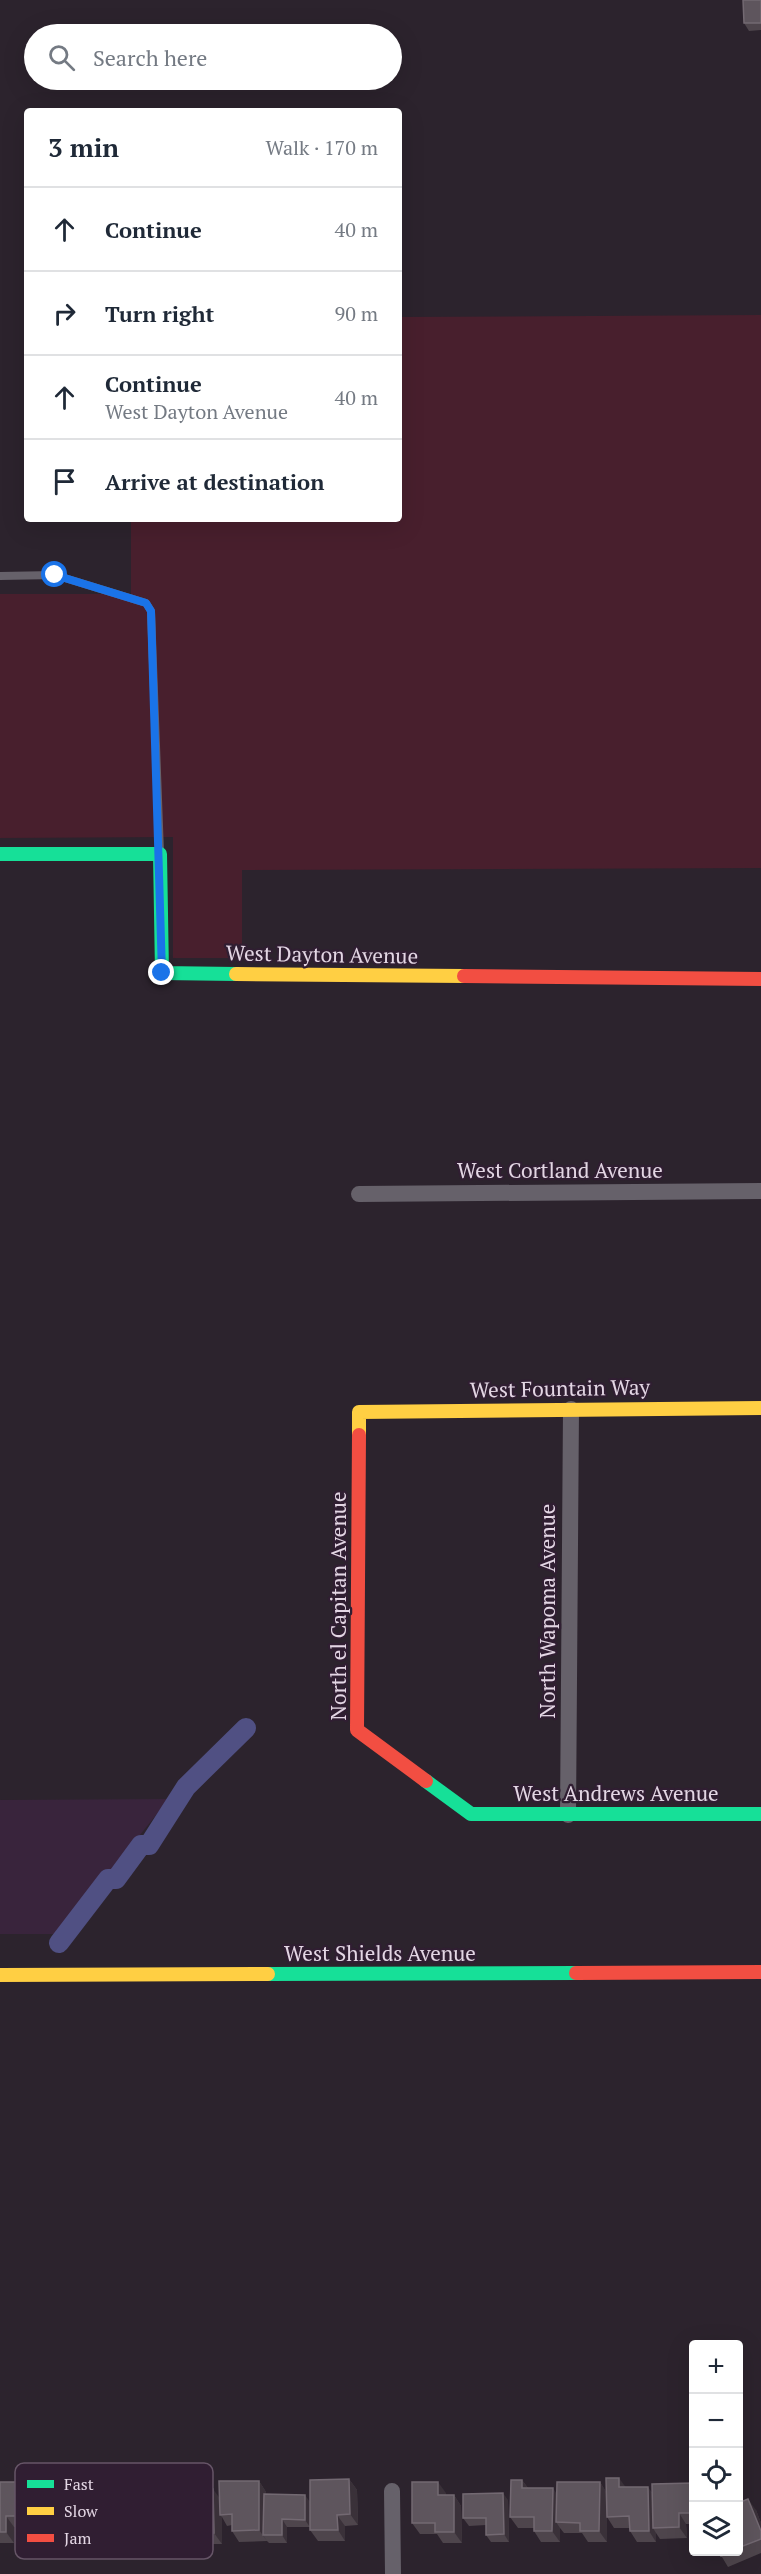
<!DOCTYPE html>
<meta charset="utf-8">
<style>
body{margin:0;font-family:"PT Serif",serif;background:#f2f2f3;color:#1f2937}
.controls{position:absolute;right:18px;bottom:18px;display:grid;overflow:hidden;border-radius:6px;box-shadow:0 6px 24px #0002}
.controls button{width:54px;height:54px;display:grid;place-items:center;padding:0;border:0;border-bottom:2px solid #e0e1e3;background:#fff;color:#1f2937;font:30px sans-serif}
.stop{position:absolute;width:18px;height:18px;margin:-14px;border:4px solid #1a73e8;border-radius:50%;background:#fff}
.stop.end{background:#1a73e8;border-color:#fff;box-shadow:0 2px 6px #0008}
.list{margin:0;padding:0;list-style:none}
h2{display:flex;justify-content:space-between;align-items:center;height:78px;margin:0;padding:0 24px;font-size:26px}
h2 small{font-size:20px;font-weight:400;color:#747a83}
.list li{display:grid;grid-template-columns:39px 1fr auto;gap:18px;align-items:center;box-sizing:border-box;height:84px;padding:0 24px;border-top:2px solid #e0e1e3}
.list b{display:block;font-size:22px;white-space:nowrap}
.list p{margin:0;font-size:20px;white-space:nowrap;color:#747a83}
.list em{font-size:20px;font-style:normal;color:#747a83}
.icon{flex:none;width:33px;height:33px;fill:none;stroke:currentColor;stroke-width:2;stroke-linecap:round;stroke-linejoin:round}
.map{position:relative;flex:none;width:761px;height:2574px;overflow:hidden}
.search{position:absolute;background:#fff;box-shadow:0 6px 24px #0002;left:24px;top:24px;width:378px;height:66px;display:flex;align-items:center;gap:15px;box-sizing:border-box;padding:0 21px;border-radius:33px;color:#747a83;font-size:22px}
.panel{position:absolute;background:#fff;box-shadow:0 6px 24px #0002;left:24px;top:108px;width:378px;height:414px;border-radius:6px}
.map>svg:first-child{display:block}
.built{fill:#39243c}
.green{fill:#481f2d}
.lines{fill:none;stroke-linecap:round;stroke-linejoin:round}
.canal{stroke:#505083;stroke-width:20}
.lane{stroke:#66616a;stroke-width:8}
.street{stroke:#66616a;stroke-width:16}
.fast{stroke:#16e098;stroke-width:14}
.slow{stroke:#ffcf43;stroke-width:14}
.jam{stroke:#f24e42;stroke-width:14}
.wall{fill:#4e454c}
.shaded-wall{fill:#3a3139}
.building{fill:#5e555d;stroke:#736972;stroke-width:1.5}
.route{stroke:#1a73e8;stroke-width:8}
.labels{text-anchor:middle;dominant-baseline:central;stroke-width:4.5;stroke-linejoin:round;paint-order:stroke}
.street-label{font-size:21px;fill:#e3d6e4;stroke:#301e32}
.key{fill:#301e32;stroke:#665567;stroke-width:1.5}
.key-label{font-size:16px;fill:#e3d6e4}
</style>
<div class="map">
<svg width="761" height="2574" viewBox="0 0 761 2574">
<rect width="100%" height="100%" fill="#2c232d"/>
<path class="built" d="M169 1799 60 1934H0V1800Z"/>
<path class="green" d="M761 315V868L242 870V958H173V837L0 838V594H131V519H399V317Z"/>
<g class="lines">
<path class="canal" d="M59 1943 108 1879H116L141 1845H149L186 1787 246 1728"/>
<path class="lane" d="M0 576 55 575 146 603 151 611 160 853"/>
<path class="street" d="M359 1194 761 1191
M568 1815 571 1409
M392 2491 393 2574"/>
<path class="fast" d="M0 854H160L162 973 236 974
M426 1781 471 1814H761
M268 1974 576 1973"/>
<path class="slow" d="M236 974 464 976
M359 1435V1412L761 1408
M0 1975 268 1974"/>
<path class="jam" d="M464 976 761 979
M359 1435 357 1730 426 1781
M576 1973 761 1972"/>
</g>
<path class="wall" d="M761 0V30L749 31 744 23Z
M349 2479 357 2490 358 2525 345 2526V2541H318L310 2530V2527H287V2543H269L267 2541 239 2542 232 2531V2525L227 2526 222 2517V2544H203L195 2533V2529L179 2530 173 2521 172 2542H146L138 2531V2526H133L125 2515 166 2482 171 2489 184 2482 190 2489 220 2498 259 2481 266 2492V2494L310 2502Z
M522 2480 528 2488 557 2494 600 2482 606 2492 625 2487 652 2492 693 2484V2524H686L687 2538 660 2539 656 2533V2542H637L630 2531 629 2528H614L607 2517V2542H588L582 2533H564L560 2528V2542H541L534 2531V2528H518L510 2517Z
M0 2482H20L27 2493 28 2527H14V2543H0Z
M101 2482 108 2493 109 2498 124 2509 125 2544H106L100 2535 83 2536 78 2528V2544H60L55 2536 54 2528H36L31 2521 74 2498Z
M446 2493V2495H454L461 2506 462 2543H443L437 2534H420L412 2523Z
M508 2500 509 2542H491L486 2535V2525L469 2526 463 2518Z
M738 2503 756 2510 761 2523V2553L728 2567 719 2552H738Z"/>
<path class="shaded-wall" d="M619 2478 627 2489 619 2487Z
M349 2479 357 2490 358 2525 350 2514Z
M522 2480 530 2491 522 2488Z
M259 2481 266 2492 267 2535H263L267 2541 259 2530Z
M20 2482 27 2493 28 2527 21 2516Z
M101 2482 108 2493 109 2509 101 2498Z
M166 2482 173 2492 171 2519 173 2521 172 2542 165 2531Z
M184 2482 192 2492 184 2489Z
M438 2482 446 2493V2506L438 2495Z
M600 2482 607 2493V2542L599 2531Z
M648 2487 656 2498 653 2528 656 2533V2542L649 2531Z
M553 2488 560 2499 556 2522 560 2528V2542L552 2531Z
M213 2489 221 2500 220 2515 222 2517V2544L214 2533Z
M503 2493 508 2500 509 2542 504 2534Z
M72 2495 77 2502 75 2525 78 2528V2544L73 2536Z
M305 2495 310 2502V2527L305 2520Z
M454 2495 461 2506 462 2543 454 2532Z
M116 2498 124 2509 125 2544 117 2533Z
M748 2499 756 2510 761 2523V2531Z
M679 2513 686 2524 687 2538 679 2527Z
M337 2515 345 2526V2541L338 2530Z
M6 2516 14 2527V2543L6 2532Z
M282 2519 287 2527V2543L282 2535Z"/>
<path class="building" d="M743 0H761V23H744Z
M606 2478H619V2487H648L649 2531H630L629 2516 607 2517Z
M349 2479 350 2514 337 2515 338 2530H310V2480Z
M511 2480H522V2488H553L552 2531H534V2517H510Z
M219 2481H259V2530L232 2531V2514L220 2515Z
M0 2482H20L21 2516H6V2532H0Z
M171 2482H184V2489H213L214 2533H195V2518L171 2519Z
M412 2482H438V2495H454V2532H435V2523H412Z
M557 2482H600L599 2531H580V2523L556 2522Z
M693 2483V2513H679V2527L653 2528 652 2484Z
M503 2493 504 2534 486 2535V2518H463V2494Z
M264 2494 305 2495V2520L282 2519V2535H263Z
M748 2499 761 2531V2539L738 2548V2503Z
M719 2552H731L721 2556Z"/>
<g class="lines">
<path class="route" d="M55 575 146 603 151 611 162 973"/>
</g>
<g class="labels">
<g class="street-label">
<text transform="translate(322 954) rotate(1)">West Dayton Avenue</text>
<text x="560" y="1170">West Cortland Avenue</text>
<text transform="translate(560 1388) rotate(-1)">West Fountain Way</text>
<text transform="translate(338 1606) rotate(-90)">North el Capitan Avenue</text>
<text transform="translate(547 1611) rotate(-90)">North Wapoma Avenue</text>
<text x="616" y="1793">West Andrews Avenue</text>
<text x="380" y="1953">West Shields Avenue</text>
</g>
</g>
<rect x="15" y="2463" width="198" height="96" rx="9" class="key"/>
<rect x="27" y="2480" width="27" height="8" fill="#16e098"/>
<rect x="27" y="2507" width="27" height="8" fill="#ffcf43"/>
<rect x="27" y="2534" width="27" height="8" fill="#f24e42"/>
<g class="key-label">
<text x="64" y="2490">Fast</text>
<text x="64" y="2517">Slow</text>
<text x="64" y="2544">Jam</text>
</g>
</svg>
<div class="controls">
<button>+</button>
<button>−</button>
<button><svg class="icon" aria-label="locate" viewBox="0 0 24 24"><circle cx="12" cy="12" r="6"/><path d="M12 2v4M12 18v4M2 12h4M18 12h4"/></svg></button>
<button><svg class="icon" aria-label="layers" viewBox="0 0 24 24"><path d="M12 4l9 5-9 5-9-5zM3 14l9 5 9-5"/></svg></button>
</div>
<div class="stop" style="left:55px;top:575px"></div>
<div class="stop end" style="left:162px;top:973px"></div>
<div class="search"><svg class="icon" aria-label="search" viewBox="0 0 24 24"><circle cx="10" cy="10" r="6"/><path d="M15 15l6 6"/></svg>Search here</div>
<section class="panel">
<h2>3 min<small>Walk · 170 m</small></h2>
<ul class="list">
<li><svg class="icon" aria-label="ahead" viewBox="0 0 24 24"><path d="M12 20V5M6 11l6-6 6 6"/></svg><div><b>Continue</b></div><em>40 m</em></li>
<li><svg class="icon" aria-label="right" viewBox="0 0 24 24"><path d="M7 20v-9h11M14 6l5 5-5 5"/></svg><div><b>Turn right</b></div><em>90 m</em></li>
<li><svg class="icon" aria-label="ahead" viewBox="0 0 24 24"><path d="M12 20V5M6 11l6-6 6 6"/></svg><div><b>Continue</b><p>West Dayton Avenue</p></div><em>40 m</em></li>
<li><svg class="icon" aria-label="arrive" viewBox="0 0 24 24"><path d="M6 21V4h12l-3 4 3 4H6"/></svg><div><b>Arrive at destination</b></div></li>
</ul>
</section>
</div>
